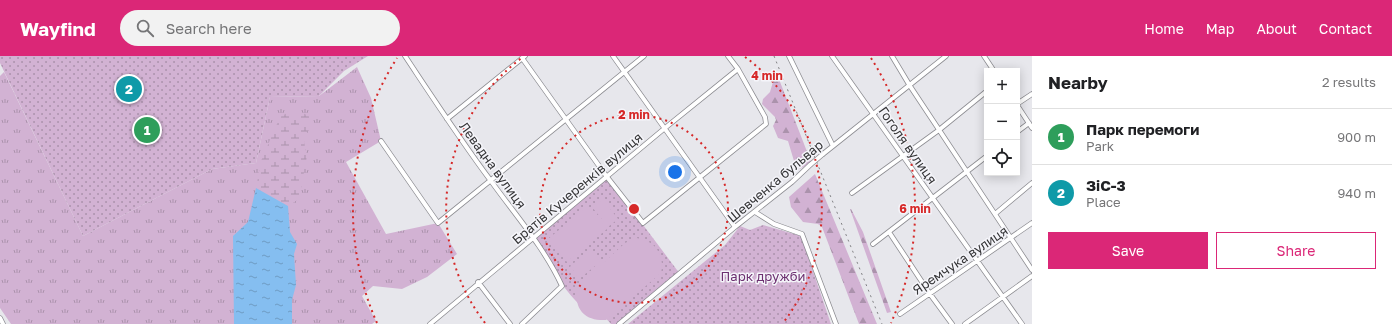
<!DOCTYPE html>
<meta charset="utf-8">
<style>
body{margin:0;font-family:"Golos Text",sans-serif;background:#f2f2f2;color:#202124}
.controls{position:absolute;right:12px;top:12px;display:grid;overflow:hidden;border-radius:0px;box-shadow:0 2px 10px #0003}
.controls button{width:36px;height:36px;display:grid;place-items:center;padding:0;border:0;border-bottom:1px solid #e0e0e0;background:#fff;color:#202124;font:20px sans-serif}
.you{position:absolute;left:675px;top:116px;width:14px;height:14px;margin:-10px;border:3px solid #fff;border-radius:50%;background:#1a73e8;box-shadow:0 0 0 6px #1a73e833}
.badge{display:grid;place-items:center;width:26px;height:26px;border-radius:50%;background:#db2777;color:#fff;font-size:13px;font-weight:700}
.pin{position:absolute;translate:-50% -50%;border:2px solid #fff;box-shadow:0 1px 4px #0006}
.list{margin:0;padding:0;list-style:none}
h2{display:flex;justify-content:space-between;align-items:center;height:52px;margin:0;padding:0 16px;font-size:17px}
h2 small{font-size:13px;font-weight:400;color:#757577}
.list li{display:grid;grid-template-columns:26px 1fr auto;gap:12px;align-items:center;box-sizing:border-box;height:56px;padding:0 16px;border-top:1px solid #e0e0e0}
.list b{display:block;font-size:15px;white-space:nowrap}
.list p{margin:0;font-size:13px;white-space:nowrap;color:#757577}
.list em{font-size:13px;font-style:normal;color:#757577}
.actions{display:flex;gap:8px;padding:12px 16px}
.actions a{flex:1;padding:9px 0;border:1px solid #db2777;border-radius:0px;text-align:center;font-size:14px;color:#db2777}
.actions .main{background:#db2777;color:#fff}
.icon{flex:none;width:22px;height:22px;fill:none;stroke:currentColor;stroke-width:2;stroke-linecap:round;stroke-linejoin:round}
.map{position:relative;flex:none;width:1032px;height:268px;overflow:hidden}
header{display:flex;align-items:center;gap:24px;box-sizing:border-box;height:56px;padding:0 20px;background:#db2777;color:#fff}
header strong{font-size:19px}
nav{display:flex;gap:22px;margin-inline-start:auto;font-size:14px}
.search{width:280px;height:36px;background:#f2f2f2;display:flex;align-items:center;gap:10px;box-sizing:border-box;padding:0 14px;border-radius:22px;color:#757577;font-size:15px}
main{display:flex}
aside{flex:1;background:#fff}
.map>svg:first-child{display:block}
.grass{fill:url(#grass-tufts)}
.forest{fill:url(#forest-firs)}
.wetland{fill:url(#wetland-marsh)}
.park{fill:url(#park-dots)}
.garden{fill:#d2b2d3}
.water{fill:url(#water-ripples)}
.lines{fill:none;stroke-linecap:round;stroke-linejoin:round}
.minor-casing{stroke:#8c8c91;stroke-width:5.5}
.minor{stroke:#fff;stroke-width:4}
.rail{stroke:#818184;stroke-width:1;stroke-dasharray:2 4;stroke-linecap:butt}
.minor-bridge-casing{stroke:#8c8c91;stroke-width:5.5;stroke-linecap:butt}
.minor-bridge{stroke:#fff;stroke-width:4}
.ring{fill:none;stroke:#d62828;stroke-width:2;stroke-dasharray:2 4}
.labels{text-anchor:middle;dominant-baseline:central;stroke-width:3;stroke-linejoin:round;paint-order:stroke}
.street-label{font-size:13px;fill:#343436;stroke:#f5f5fa}
.park-label{font-size:13px;fill:#6d3171;stroke:#f5f5fa}
.centre{fill:#d62828;stroke:#f5f5fa;stroke-width:2}
.ring-label{font-size:12px;text-anchor:middle;font-weight:bold;fill:#d62828;stroke:#f5f5fa;stroke-width:3;stroke-linejoin:round;paint-order:stroke}
</style>
<header>
<strong>Wayfind</strong>
<div class="search"><svg class="icon" aria-label="search" viewBox="0 0 24 24"><circle cx="10" cy="10" r="6"/><path d="M15 15l6 6"/></svg>Search here</div>
<nav><a>Home</a><a>Map</a><a>About</a><a>Contact</a></nav>
</header>
<main>
<div class="map">
<svg width="1032" height="268" viewBox="0 0 1032 268">
<defs>
<pattern id="grass-tufts" width="24" height="20" patternUnits="userSpaceOnUse"><rect width="24" height="20" fill="#d2b2d3"/><path d="M3 7l-1-3M5 7V3M7 7l1-3M15 17l-1-3M17 17v-4M19 17l1-3" fill="none" stroke="#ab92ac"/></pattern>
<pattern id="forest-firs" width="22" height="20" patternUnits="userSpaceOnUse"><rect width="22" height="20" fill="#d2b2d3"/><path d="M5 1l3.5 6h-7zM16 11l3.5 6h-7z" fill="#ab92ac"/></pattern>
<pattern id="wetland-marsh" width="20" height="14" patternUnits="userSpaceOnUse"><rect width="20" height="14" fill="#d2b2d3"/><path d="M1 5h8M5 5V1M11 12h8M15 12V8" fill="none" stroke="#ab92ac"/></pattern>
<pattern id="park-dots" width="8" height="8" patternUnits="userSpaceOnUse"><rect width="8" height="8" fill="#d2b2d3"/><path d="M2 2h.1M6 6h.1" fill="none" stroke="#ab92ac" stroke-width="1.8" stroke-linecap="round"/></pattern>
<pattern id="water-ripples" width="26" height="14" patternUnits="userSpaceOnUse"><rect width="26" height="14" fill="#85bef0"/><path d="M2 4q2-2 4 0t4 0M15 11q2-2 4 0t4 0" fill="none" stroke="#6e9bc3"/></pattern>
</defs>
<rect width="100%" height="100%" fill="#e7e7ec"/>
<path class="grass" d="M357 11 371 42 381 85 346 106 386 178 438 167 457 198 427 221 402 233 373 230 362 240 376 265 372 268H11L0 252V20L4 16 83 180 212 113 256 107 270 41 319 40Z"/>
<path class="forest" d="M777 18 811 106 800 113 794 105 788 85 778 82 773 70 776 64 775 61 762 48 763 43 770 36 775 19Z
M815 118 877 268H859L822 171 818 168 803 166 791 151 789 141Z
M850 153H851L863 176 891 256 887 257Z"/>
<path class="wetland" d="M289 56H301L312 62 304 86 307 100 299 143 288 150 256 132 261 105 280 61Z"/>
<path class="park" d="M0 0H368L344 15 319 40 270 41 256 107 212 113 83 180 0 7Z
M607 121 680 218 619 268H611C600 253 591 261 583 252 561 232 548 206 534 181Z
M763 169 801 180 831 268H628L725 189 740 170 750 174Z"/>
<path class="garden" d="M603 143 618 163 608 171 592 151Z
M588 150 607 173 567 206 548 183Z
M636 182C655 184 665 199 661 217L606 264C583 265 574 252 577 231L625 187Z
M591 194 600 206 579 223 570 210Z"/>
<path class="water" d="M256 132 288 150 290 176 297 188 294 198 296 229 292 244V268H234L233 180 248 166Z"/>
<g class="lines">
<defs>
<path id="minor" d="M405 0C433 42 461 85 491 125 516 160 544 191 562 230L522 268
M613 0 735 171
M789 0 833 90
M832 0 1022 268
M892 0 910 30 1032 214
M984 0 994 15
M522 2 607 121 643 167 766 68 765 61 738 13 728 0
M1017 48 1032 38
M1017 49 1032 72
M447 63 525 0
M1017 76 1029 67
M381 85 438 167 644 0
M823 98 946 0
M852 137 939 74 987 35
M755 156 774 168 802 178 836 268
M995 158 1032 127
M889 176 930 238 952 268
M873 188 987 100
M478 226 510 268
M900 258 1032 167
M0 262 3 268
M430 268 665 72 738 13
M619 268 735 171 792 126 810 109
M965 268 1032 220"/>
</defs>
<use href="#minor" class="minor-casing"/>
<use href="#minor" class="minor"/>
<path class="rail" d="M774 0 882 268"/>
<defs>
<path id="minor-bridge" d="M810 109 823 98"/>
</defs>
<use href="#minor-bridge" class="minor-bridge-casing"/>
<use href="#minor-bridge" class="minor-bridge"/>
</g>
<g class="ring">
<circle cx="634" cy="153" r="94"/>
<path d="M485 267A188 188 0 0 1 523 1M745 1A188 188 0 0 1 783 267"/>
<path d="M377 267A281 281 0 0 1 397 2M871 2A281 281 0 0 1 891 267"/>
</g>
<g class="labels">
<g class="street-label">
<text transform="translate(908 89) rotate(55)">Гоголя вулиця</text>
<text transform="translate(493 109) rotate(54)">Левадна вулиця</text>
<text transform="translate(775 125) rotate(-40)">Шевченка бульвар</text>
<text transform="translate(577 132) rotate(-40)">Братів Кучеренків вулиця</text>
<text transform="translate(960 204) rotate(-34)">Яремчука вулиця</text>
</g>
<g class="park-label">
<text x="763" y="220">Парк дружби</text>
</g>
</g>
<circle cx="634" cy="153" r="6" class="centre"/>
<g class="ring-label">
<text x="767" y="24">4 min</text>
<text x="634" y="63">2 min</text>
<text x="915" y="157">6 min</text>
</g>
</svg>
<div class="controls">
<button>+</button>
<button>−</button>
<button><svg class="icon" aria-label="locate" viewBox="0 0 24 24"><circle cx="12" cy="12" r="6"/><path d="M12 2v4M12 18v4M2 12h4M18 12h4"/></svg></button>
</div>
<div class="you"></div>
<div class="pin badge" style="left:147px;top:74px;background:#2e9e5b">1</div>
<div class="pin badge" style="left:129px;top:33px;background:#0f9aa8">2</div>
</div>
<aside>
<h2>Nearby<small>2 results</small></h2>
<ul class="list">
<li><span class="badge" style="background:#2e9e5b">1</span><div><b>Парк перемоги</b><p>Park</p></div><em>900 m</em></li>
<li><span class="badge" style="background:#0f9aa8">2</span><div><b>ЗіС-3</b><p>Place</p></div><em>940 m</em></li>
</ul>
<div class="actions"><a class="main">Save</a><a>Share</a></div>
</aside>
</main>
